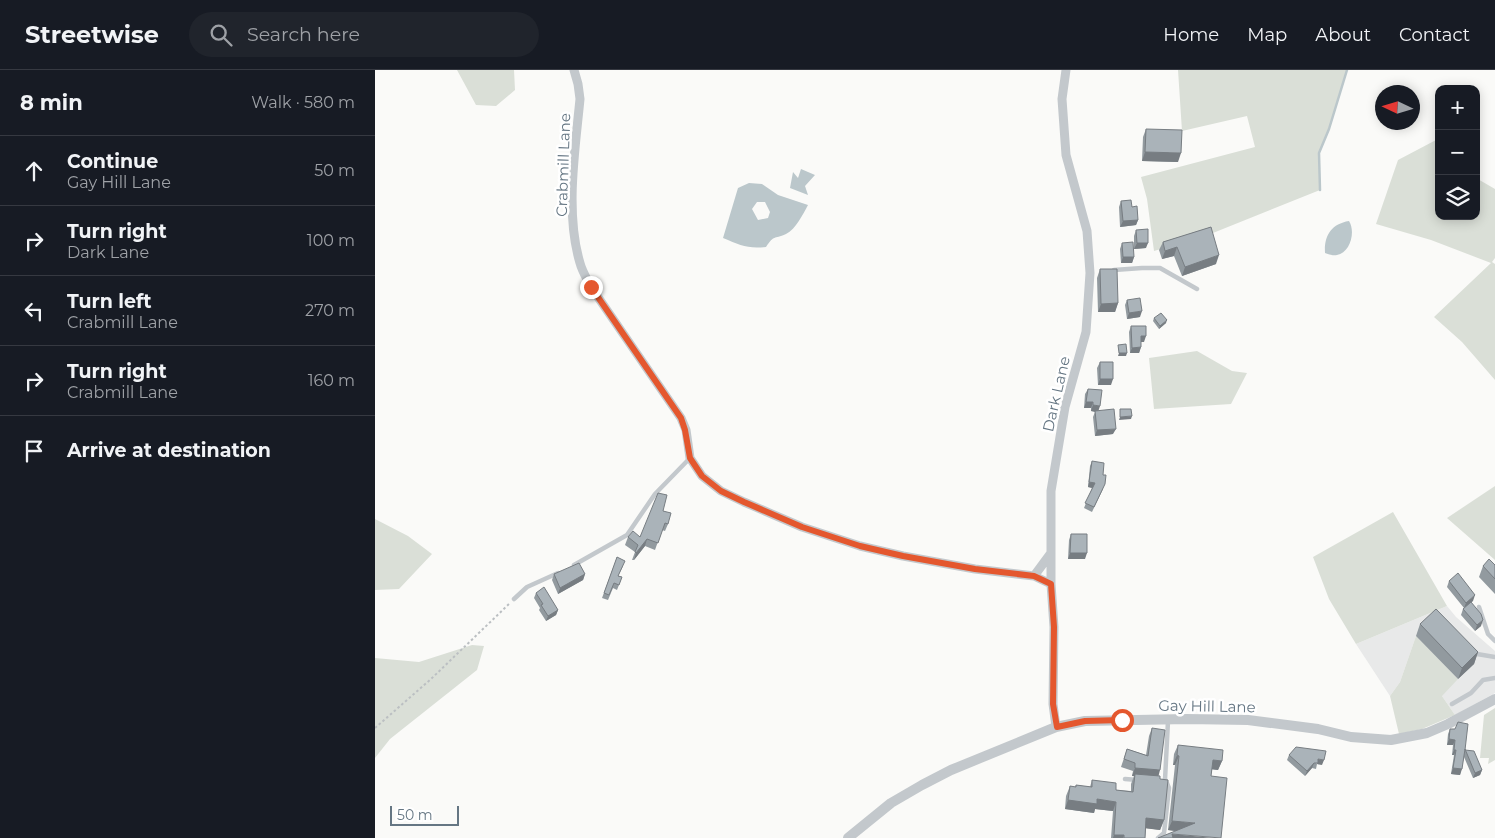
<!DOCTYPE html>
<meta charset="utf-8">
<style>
body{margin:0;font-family:Montserrat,sans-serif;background:#20242c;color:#f1f3f6}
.controls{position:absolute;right:15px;top:15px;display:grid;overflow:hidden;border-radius:10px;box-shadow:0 2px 12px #0003}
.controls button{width:45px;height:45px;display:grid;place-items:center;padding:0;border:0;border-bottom:1px solid #363941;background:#171b24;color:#f1f3f6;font:25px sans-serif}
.compass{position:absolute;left:1000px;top:15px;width:45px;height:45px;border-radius:50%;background:#171b24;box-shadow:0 2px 12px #0003;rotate:274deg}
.scale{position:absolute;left:15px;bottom:12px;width:69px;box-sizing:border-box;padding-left:5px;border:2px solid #657683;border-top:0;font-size:14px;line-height:18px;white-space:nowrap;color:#657683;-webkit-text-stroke:4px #fff;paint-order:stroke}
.stop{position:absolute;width:15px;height:15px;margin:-11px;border:4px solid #e4572e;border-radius:50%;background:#fff}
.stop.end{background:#e4572e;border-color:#fff;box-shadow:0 1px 5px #0008}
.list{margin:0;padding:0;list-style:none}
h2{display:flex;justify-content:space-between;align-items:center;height:65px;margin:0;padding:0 20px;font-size:21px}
h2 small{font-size:16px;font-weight:400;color:#9ea1a6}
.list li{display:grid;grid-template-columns:32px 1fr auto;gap:15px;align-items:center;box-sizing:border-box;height:70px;padding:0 20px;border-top:1px solid #363941}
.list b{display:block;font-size:19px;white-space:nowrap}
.list p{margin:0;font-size:16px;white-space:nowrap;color:#9ea1a6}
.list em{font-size:16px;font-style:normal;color:#9ea1a6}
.icon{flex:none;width:28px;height:28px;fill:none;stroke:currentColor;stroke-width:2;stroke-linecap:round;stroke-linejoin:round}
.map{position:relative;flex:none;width:1120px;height:768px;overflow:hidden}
header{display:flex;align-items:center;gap:30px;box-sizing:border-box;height:70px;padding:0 25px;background:#171b24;border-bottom:1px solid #363941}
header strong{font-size:24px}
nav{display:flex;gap:28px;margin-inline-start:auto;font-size:18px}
.search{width:350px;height:45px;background:#20242c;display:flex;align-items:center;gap:12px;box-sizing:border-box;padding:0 18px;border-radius:28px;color:#9ea1a6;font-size:19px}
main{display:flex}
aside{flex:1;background:#171b24}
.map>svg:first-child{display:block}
.built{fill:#e8e9e9}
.green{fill:#dadfd7}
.water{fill:#bbc7cb;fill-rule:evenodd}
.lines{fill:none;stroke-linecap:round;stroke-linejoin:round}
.stream{stroke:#bbc7cb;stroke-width:2.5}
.path{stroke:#bbbfc2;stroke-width:2;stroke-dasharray:2.5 2.5;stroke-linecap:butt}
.service{stroke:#c3c8cc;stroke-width:4.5}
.minor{stroke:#c3c8cc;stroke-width:9}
.tertiary{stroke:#c3c8cc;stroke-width:10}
.wall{fill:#929a9f}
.shaded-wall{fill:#777d82}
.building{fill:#aab3b9;stroke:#777d82}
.route{stroke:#e4572e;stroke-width:6}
.labels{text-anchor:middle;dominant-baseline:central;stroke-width:5;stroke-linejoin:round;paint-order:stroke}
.street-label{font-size:15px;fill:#657683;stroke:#fff}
</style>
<header>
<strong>Streetwise</strong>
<div class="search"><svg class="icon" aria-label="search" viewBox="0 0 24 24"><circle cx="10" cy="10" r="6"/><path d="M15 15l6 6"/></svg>Search here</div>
<nav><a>Home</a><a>Map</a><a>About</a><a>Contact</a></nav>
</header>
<main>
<aside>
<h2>8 min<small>Walk · 580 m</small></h2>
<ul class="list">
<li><svg class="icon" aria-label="ahead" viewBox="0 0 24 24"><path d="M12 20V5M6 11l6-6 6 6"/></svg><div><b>Continue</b><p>Gay Hill Lane</p></div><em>50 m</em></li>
<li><svg class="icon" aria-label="right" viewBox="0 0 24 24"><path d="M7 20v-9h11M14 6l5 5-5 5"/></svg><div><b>Turn right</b><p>Dark Lane</p></div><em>100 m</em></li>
<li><svg class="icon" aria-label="left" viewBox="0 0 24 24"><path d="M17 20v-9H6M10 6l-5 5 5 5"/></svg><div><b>Turn left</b><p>Crabmill Lane</p></div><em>270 m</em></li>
<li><svg class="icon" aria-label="right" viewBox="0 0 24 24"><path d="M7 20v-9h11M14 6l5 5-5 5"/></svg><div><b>Turn right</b><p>Crabmill Lane</p></div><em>160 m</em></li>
<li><svg class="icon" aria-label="arrive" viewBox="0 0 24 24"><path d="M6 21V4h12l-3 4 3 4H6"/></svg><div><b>Arrive at destination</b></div></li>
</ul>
</aside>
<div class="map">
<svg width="1120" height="768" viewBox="0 0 1120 768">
<rect width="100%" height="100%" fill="#fafaf8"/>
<path class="built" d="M1072 536 1081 547 1120 581V623L1080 645 1067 626 1041 566 1025 612 1015 626 981 574Z"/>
<path class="green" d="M82 0H139L140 20 121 36 101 35Z
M803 0H972L954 59 944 83 945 120 833 165 779 181 772 129 766 107 880 77 872 46 807 61Z
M1061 70 1064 74V146H1101V108L1120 119V188L1117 192 1120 194V310L1087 272 1059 247 1116 193 1056 170 1001 154 1023 90Z
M822 281 857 301 872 303 856 334 779 339 774 288Z
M1120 416V490L1072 448Z
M1018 442 1072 536 981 574 954 529 938 487Z
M0 449 33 466 57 484 24 519 0 520Z
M1041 566 1083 609 1067 626 1080 645 1047 659 1024 664 1015 626 1025 612Z
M97 575 109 576 102 600 15 669 0 688V588L44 592Z
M1120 638V690L1113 694 1114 688H1105L1109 645Z"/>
<path class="water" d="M426 99 440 105 430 116 433 125 415 118 418 102 423 108Z
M374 113 387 114 403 125 433 135C428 144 421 159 411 164 398 170 400 164 391 177 372 179 365 175 348 168L363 118ZM382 132H390L395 142 393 148 383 150 377 139Z
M974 151C981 162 975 183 962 185 958 186 953 184 950 183 949 166 956 154 974 151Z"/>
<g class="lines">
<path class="stream" d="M945 120 944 83 954 59 972 0"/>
<path class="path" d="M0 658 56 609 134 534"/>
<path class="service" d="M739 200 767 198H785L822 219
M199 495 252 465 280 424 315 388
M139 529 152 517 183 503
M1104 537 1113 564 1120 571
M1098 581 1102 584 1120 587
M1077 634 1096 623 1108 610 1120 608
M750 709 763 710
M785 712 790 710 793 651
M783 768 789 763 794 718 791 711"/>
<path class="minor" d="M199 0 203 14 205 29C200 81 190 143 205 193 207 201 212 209 216 217L306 348 311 360 315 388 327 406 346 421 369 432 427 457 485 476 528 486 600 499 659 506 676 514
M659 506 676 483
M681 657 678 634 679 557 676 514V421L690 337 711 262 715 203 712 161 691 85 687 29 691 0"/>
<path class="tertiary" d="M473 768 516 733 547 715 576 700 681 657 710 651 812 649 873 650 943 659 976 667 1016 670 1052 663 1073 654 1120 629"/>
</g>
<path class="wall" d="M771 59 803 92 767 91 768 67Z
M746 131 757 137 763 150 761 155 745 157 744 137Z
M836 157 841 194 807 206 799 186 787 189 784 180 788 172Z
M761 160 771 178 759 179V166Z
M747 173 759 187 757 193H746L745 179Z
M725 199 743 233 740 242H723L722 208Z
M752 230 765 247 752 249 750 235Z
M779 248 791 253 784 259 778 251Z
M756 256 769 272H766V277L764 283H755L754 262Z
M725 292 736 315H723L722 298Z
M713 319 723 341 738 364 720 366 718 347 720 342 716 341V338H709L710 324Z
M717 391 728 405V419L717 442 709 438 717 418 713 417 715 396Z
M288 441 293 454 290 461 287 460 280 480 270 476 259 490H257L260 482 250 475 253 467H265Z
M696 464 710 489H693L694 470Z
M242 487 248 496 243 506 247 507 242 520 238 518 233 530 227 528Z
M1120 495V524L1104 507 1108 496Z
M179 504H210L208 510 183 524 177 510Z
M1074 511 1098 531 1096 532 1106 556 1100 561 1086 545 1088 539 1095 533 1089 538 1072 517Z
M161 523 183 540 181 545 171 551 164 540 165 538 159 528Z
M1045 554 1103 582 1099 594 1083 609 1041 566Z
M777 658 783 706 785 709 789 750 785 760 771 758 770 768H736L738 741 720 739 719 743 690 739 691 726 695 716 700 717 701 715 715 717 717 710 741 720 756 721V714L759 706H757L758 701 746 697 752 679 771 685 774 666Z
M1075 659H1080L1090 680 1107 700 1105 705 1098 708 1089 687 1085 705 1076 704 1079 685H1077L1078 675H1072L1073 664Z
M803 675 847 691 843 700 837 699 836 706 800 761 793 760 800 695H798L799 684Z
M914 685 947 695 942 694 941 699 937 698 930 706 912 690Z"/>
<path class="shaded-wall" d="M770 82 806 83 803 92 767 91Z
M763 150 761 155 745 157 748 151Z
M762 173H773L771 178 759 179Z
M802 177 799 186 787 189 790 181Z
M844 185 841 194 807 206 810 197Z
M748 187H759L757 193H746Z
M743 233 740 242H723L726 234Z
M767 241 765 247 752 249 754 243Z
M792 250 791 253 784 259 785 256Z
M766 266H771L769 272H764Z
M766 277 764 283H755L757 278Z
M744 283H752L751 286H743Z
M725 309H738L736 315H723Z
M711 332H718L716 338H709Z
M718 335 725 336 723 342 716 341Z
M757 346 756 349 744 350 745 347Z
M741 359 738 364 720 366 722 360Z
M714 412 720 413 718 418 713 417Z
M272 469 270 476 259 490 261 483Z
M695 483H712L710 489H693Z
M210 504 208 510 183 524 185 518Z
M1100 525 1098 531 1089 538 1091 533Z
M183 540 181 545 171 551 173 546Z
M1108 550 1106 556 1100 561 1102 555Z
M1103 582 1099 594 1083 609 1087 598Z
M1074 669 1080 670 1078 675H1072Z
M1079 680H1081L1079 685H1077Z
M802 685 804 686 800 695H798Z
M943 689 949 690 947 695 942 694Z
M838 690 847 691 843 700 834 699Z
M939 693 937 698 930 706 932 701Z
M760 698 785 700 783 708 757 706Z
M1078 698 1087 699 1085 705 1076 704Z
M1107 700 1105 705 1098 708 1100 703Z
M722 729 741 732 738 741 720 739 719 743 690 739 693 730Z
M771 748 789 750 785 760 768 758Z
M797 751 820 753 816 763 793 760Z
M797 764 839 768H795Z
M739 765H749L748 768H738Z"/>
<path class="building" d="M771 59 807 60 806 83 770 82Z
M756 130 757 137 762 136 763 150 748 151 746 131Z
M836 157 844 185 810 197 802 177 790 181 788 172Z
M773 159V173H762L761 160Z
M758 172 759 187H748L747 173Z
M725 199H742L743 233 726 234Z
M765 228 767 241 754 243 752 230Z
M786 243 792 250 785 256 779 248Z
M756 256H771V266H766V277L757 278Z
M751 274 752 283H744L743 275Z
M725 292H738V309H725Z
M713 319 727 320 725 336 718 335V332H711Z
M739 339 741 359 722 360 720 341Z
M745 339H756L757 346 745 347Z
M717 391 729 393 728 405H731L730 414 719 437 710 433 720 413 714 412Z
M283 423 292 425 288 441 296 443 293 454 290 453 283 473 272 469 261 483 260 482 263 475 253 467 258 461 265 467Z
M696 464H712V483H695Z
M242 487 250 491 243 506 247 507 244 515 239 513 234 525 229 523Z
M1114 489 1120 495V509L1108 496Z
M204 493 210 504 185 518 179 504Z
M1083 503 1100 525 1091 533 1074 511Z
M169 517 183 540 173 546 166 535 168 534 161 523Z
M1096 532 1106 544 1108 550 1102 555 1088 539Z
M1061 539 1103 582 1087 598 1045 554Z
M1083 652 1093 654 1090 680 1099 681 1107 700 1100 703 1090 679 1087 699 1078 698 1081 680H1079L1080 670 1074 669 1075 659H1080Z
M777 658 790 660 785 700 760 698V693L749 689 752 679 773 686Z
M803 675 848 680 847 691 838 690 836 706 852 708 846 768 797 764 798 768H783L820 753 797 751 804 686 802 685Z
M921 677 951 681 949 690 943 689V693H939L932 701 914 685Z
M760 704 785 706V709L793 710 789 750 771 748 770 768H749V765H739L741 732 722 729V734L693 730 695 716 701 717V715L717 717V710L741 713V720L758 722Z"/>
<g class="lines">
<path class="route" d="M216 217 306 348 310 360 315 388 327 406 346 421 369 432 427 457 485 476 528 486 600 499 659 506 676 514 679 557 678 634 682 657 710 651 747 650"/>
</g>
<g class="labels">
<g class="street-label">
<text transform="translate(188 95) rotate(-88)">Crabmill Lane</text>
<text transform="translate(681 324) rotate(-77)">Dark Lane</text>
<text transform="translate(832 636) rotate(1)">Gay Hill Lane</text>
</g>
</g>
</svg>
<div class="controls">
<button>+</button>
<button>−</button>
<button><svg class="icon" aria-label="layers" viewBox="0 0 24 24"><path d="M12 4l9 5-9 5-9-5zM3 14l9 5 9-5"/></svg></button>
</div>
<svg class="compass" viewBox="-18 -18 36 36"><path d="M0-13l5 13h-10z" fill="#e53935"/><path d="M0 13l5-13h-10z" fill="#9ea1a6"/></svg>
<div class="scale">50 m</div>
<div class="stop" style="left:747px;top:650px"></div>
<div class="stop end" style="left:216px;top:217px"></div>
</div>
</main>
